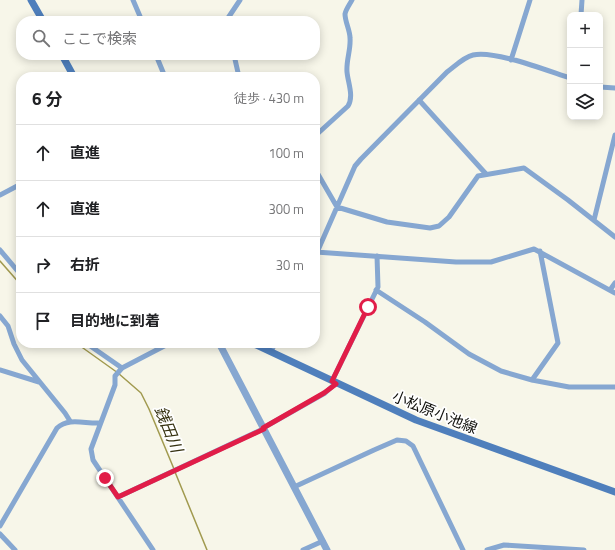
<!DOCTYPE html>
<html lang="ja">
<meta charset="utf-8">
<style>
body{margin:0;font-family:"Titillium Web","Noto Sans JP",sans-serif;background:#f2f2f2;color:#202124}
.controls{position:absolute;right:12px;top:12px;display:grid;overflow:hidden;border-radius:8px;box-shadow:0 2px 10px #0003}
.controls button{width:36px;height:36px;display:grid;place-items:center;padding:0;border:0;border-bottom:1px solid #e0e0e0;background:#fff;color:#202124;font:20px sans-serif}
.stop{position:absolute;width:12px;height:12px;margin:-9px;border:3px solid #e11d48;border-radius:50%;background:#fff}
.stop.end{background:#e11d48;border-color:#fff;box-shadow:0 1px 4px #0008}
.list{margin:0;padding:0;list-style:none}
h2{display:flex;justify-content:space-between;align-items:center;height:52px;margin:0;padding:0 16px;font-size:17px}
h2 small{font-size:13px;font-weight:400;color:#757577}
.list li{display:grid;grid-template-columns:26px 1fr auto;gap:12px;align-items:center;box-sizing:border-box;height:56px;padding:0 16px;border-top:1px solid #e0e0e0}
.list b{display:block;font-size:15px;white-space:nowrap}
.list em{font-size:13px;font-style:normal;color:#757577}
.icon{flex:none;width:22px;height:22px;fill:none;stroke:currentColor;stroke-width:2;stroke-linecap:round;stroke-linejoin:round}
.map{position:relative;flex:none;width:615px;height:550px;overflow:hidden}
.search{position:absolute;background:#fff;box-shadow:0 2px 10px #0003;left:16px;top:16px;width:304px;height:44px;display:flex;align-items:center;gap:10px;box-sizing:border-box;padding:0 14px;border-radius:16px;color:#757577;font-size:15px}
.panel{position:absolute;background:#fff;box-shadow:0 2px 10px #0003;left:16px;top:72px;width:304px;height:276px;border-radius:16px}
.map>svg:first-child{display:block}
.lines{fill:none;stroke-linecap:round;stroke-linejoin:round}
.stream{stroke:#a19a4f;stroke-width:1.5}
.minor{stroke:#86a7d1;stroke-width:5}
.tertiary{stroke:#86a7d1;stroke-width:7}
.secondary{stroke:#4f7fbc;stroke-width:7}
.route{stroke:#e11d48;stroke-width:5}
.labels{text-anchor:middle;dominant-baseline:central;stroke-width:3.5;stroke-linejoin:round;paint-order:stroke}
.street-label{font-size:15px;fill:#0e0e0a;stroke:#fff}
.water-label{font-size:16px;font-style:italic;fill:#373312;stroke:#fff}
</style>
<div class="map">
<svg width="615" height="550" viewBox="0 0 615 550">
<rect width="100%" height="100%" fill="#f7f6e9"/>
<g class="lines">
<path class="stream" d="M0 261 21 285
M76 343 118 373 141 393 149 409 174 469
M175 472 207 550"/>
<path class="minor" d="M133 0 142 21
M581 15 582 0
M226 21 240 0
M156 55 165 77
M234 55 239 77
M64 59 74 55
M511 60 530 0
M600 87 615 88
M419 100 486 174
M315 136 348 106C354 96 348 83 347 72 346 60 351 50 350 38 350 30 345 22 345 14 346 9 350 4 352 0
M315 169 337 207 387 222 430 228 439 226 449 217 478 176 524 168 568 200 615 237
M0 195 21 184
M594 220 615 135
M0 250 21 275
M316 252 456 262H491L534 249 615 293
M315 257 355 166 361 159 447 72C455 66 464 57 473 55 495 50 548 71 570 78
M376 290 425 322 469 354 501 371 532 380 569 387H615
M610 290 615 283
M0 316 8 326 14 344 22 360 65 413 70 421
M86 343 122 368
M271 352 275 343
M0 370 39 382
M532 380 558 343 540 251
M332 381 378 287 377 256
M263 428 325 393 336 383
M294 487 374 450 397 440 406 441 413 446 463 550
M118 497 263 429
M0 526 57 428C69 417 85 424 100 423
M0 534 15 550
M153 550 93 460 91 449 115 385V376L122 368 170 343
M303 550 323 541
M487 550 504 545 584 550"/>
<path class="tertiary" d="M219 343 327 550"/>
<path class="secondary" d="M31 0 43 21
M62 55 74 77
M252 343 416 420 615 492"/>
</g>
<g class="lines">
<path class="route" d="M105 478 118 497 264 429 263 428 324 393 336 384 332 381 368 307"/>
</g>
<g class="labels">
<g class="street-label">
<text transform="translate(435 412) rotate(22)">小松原小池線</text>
</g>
<g class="water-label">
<text transform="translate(169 429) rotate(68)">銭田川</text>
</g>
</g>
</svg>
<div class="controls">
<button>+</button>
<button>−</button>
<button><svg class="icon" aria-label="layers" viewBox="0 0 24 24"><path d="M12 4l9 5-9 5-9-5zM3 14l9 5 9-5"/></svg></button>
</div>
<div class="stop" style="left:368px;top:307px"></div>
<div class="stop end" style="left:105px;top:478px"></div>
<div class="search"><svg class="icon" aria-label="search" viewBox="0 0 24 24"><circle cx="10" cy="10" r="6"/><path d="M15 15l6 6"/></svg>ここで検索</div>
<section class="panel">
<h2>6 分<small>徒歩 · 430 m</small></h2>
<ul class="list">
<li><svg class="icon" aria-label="ahead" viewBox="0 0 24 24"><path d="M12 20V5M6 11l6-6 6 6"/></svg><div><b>直進</b></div><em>100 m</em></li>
<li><svg class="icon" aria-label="ahead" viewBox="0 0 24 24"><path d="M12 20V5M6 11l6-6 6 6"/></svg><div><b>直進</b></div><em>300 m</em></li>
<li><svg class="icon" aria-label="right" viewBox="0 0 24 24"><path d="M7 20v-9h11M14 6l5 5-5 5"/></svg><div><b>右折</b></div><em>30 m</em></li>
<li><svg class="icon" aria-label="arrive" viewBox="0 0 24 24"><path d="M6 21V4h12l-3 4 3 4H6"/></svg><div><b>目的地に到着</b></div></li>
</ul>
</section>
</div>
